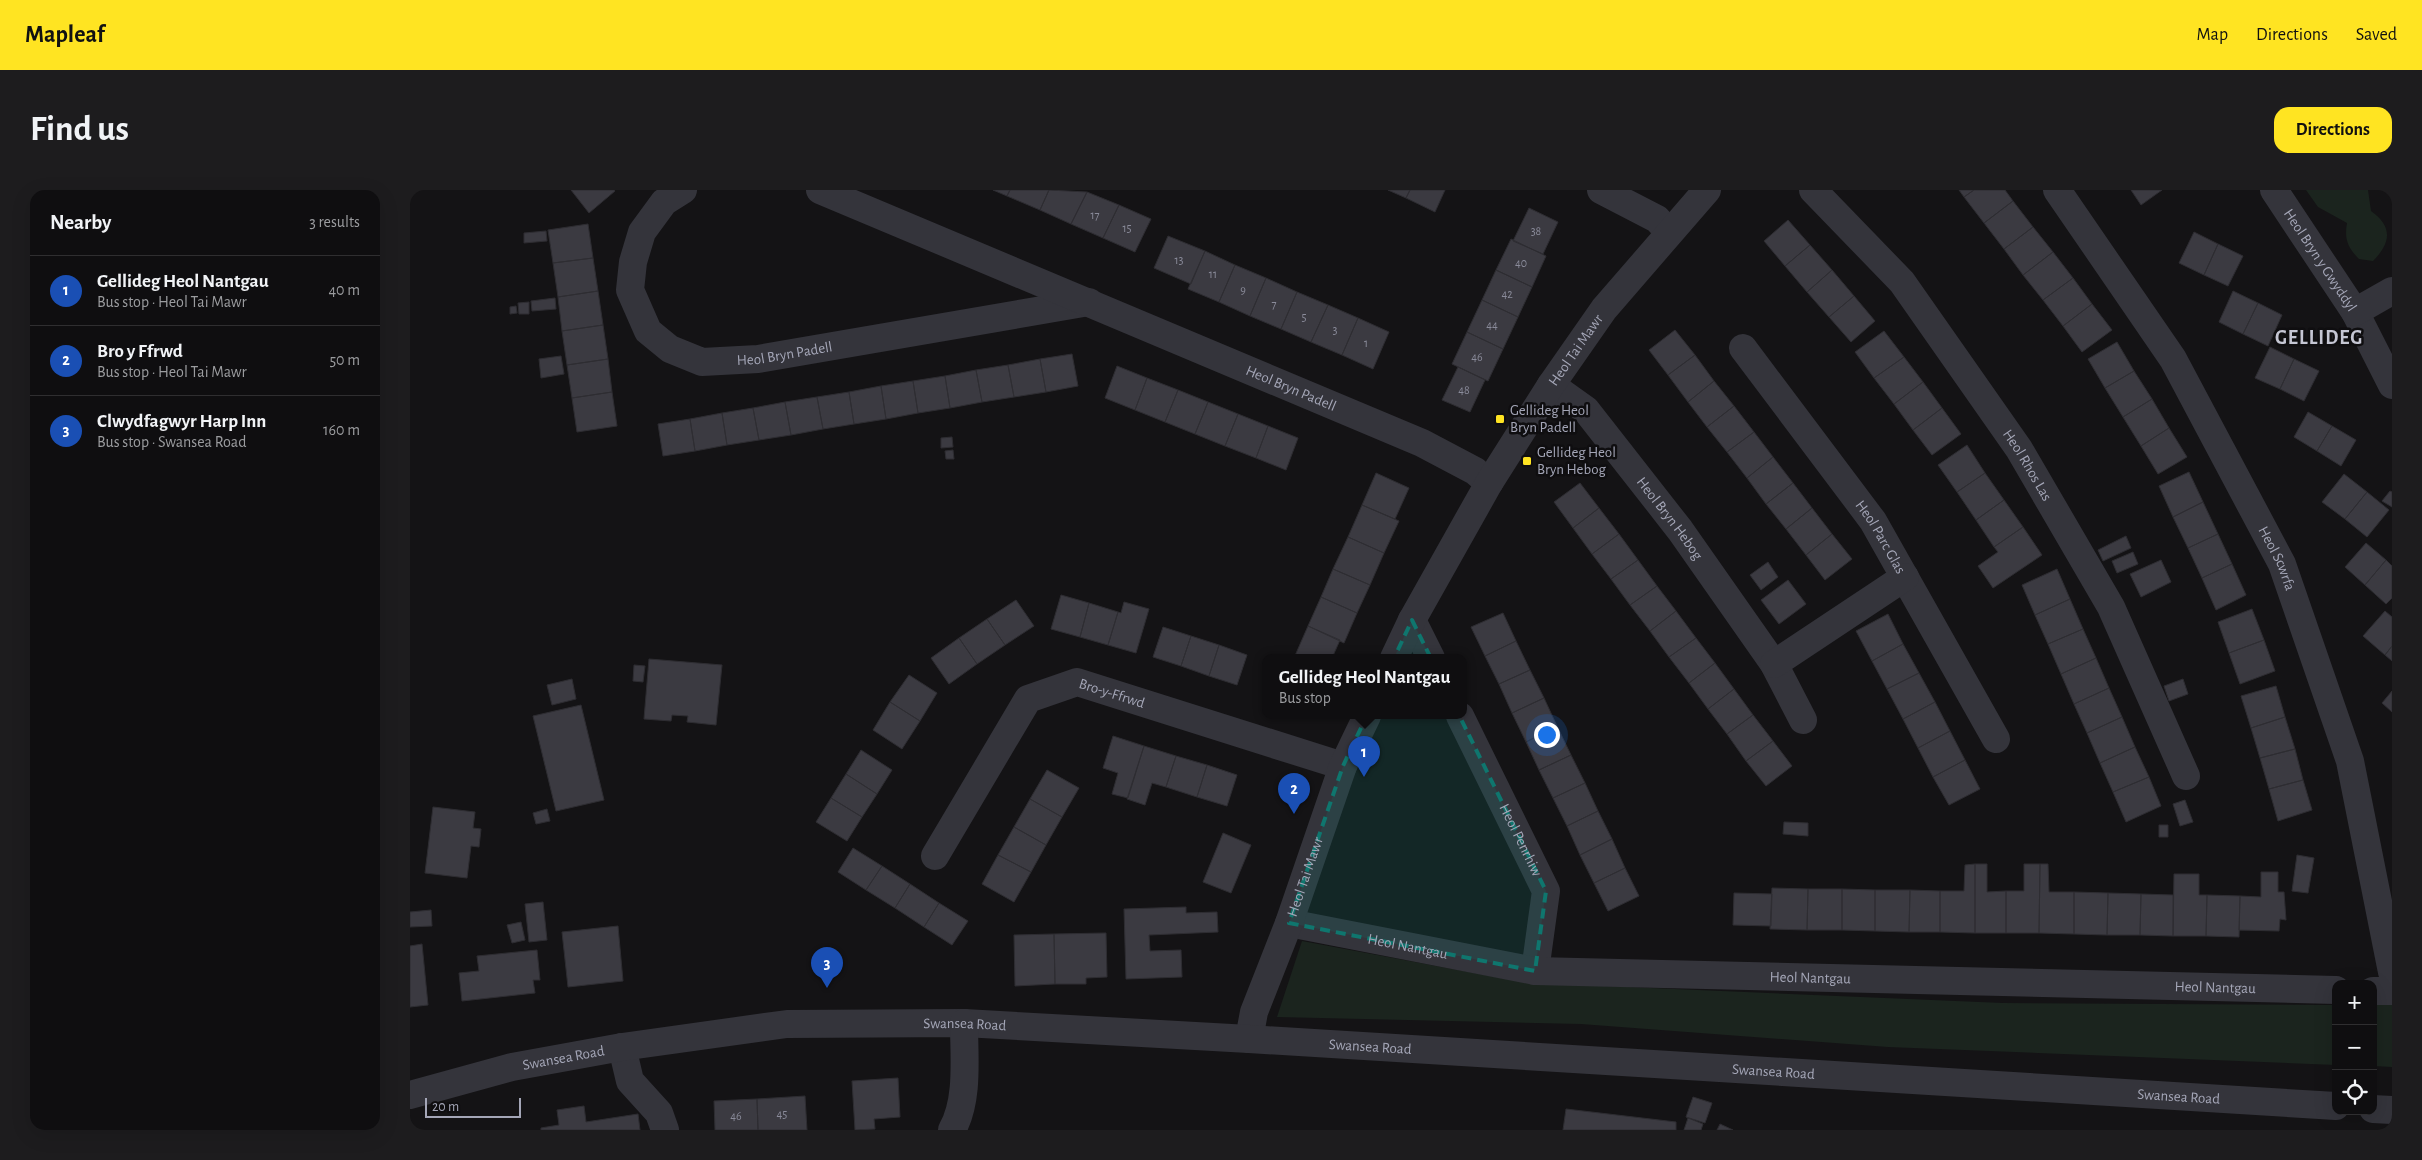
<!DOCTYPE html>
<meta charset="utf-8">
<style>
body{margin:0;font-family:"Alegreya Sans",sans-serif;background:#1d1c1e;color:#f1f3f6}
.controls{position:absolute;right:15px;bottom:15px;display:grid;overflow:hidden;border-radius:10px;box-shadow:0 5px 20px #0002}
.controls button{width:45px;height:45px;display:grid;place-items:center;padding:0;border:0;border-bottom:1px solid #2f2e30;background:#0f0e10;color:#f1f3f6;font:25px sans-serif}
.scale{position:absolute;left:15px;bottom:12px;width:96px;box-sizing:border-box;padding-left:5px;border:2px solid #a4a6b7;border-top:0;font-size:14px;line-height:18px;white-space:nowrap;color:#a4a6b7;-webkit-text-stroke:4px #0f0e10;paint-order:stroke}
.you{position:absolute;left:1136px;top:544px;width:18px;height:18px;margin:-12px;border:4px solid #fff;border-radius:50%;background:#1a73e8;box-shadow:0 0 0 8px #1a73e833}
.badge{display:grid;place-items:center;width:32px;height:32px;border-radius:50%;background:#ffe422;color:#fff;font-size:16px;font-weight:700}
.pin{position:absolute;translate:-50% -41px;filter:drop-shadow(0 1px 2px #0008)}
.pin::after{content:'';position:absolute;top:26px;width:18px;height:15px;background:inherit;clip-path:polygon(0 0,100% 0,50% 100%)}
.popup{position:absolute;left:852px;top:464px;width:205px;height:65px;box-sizing:border-box;display:grid;place-content:center;border-radius:10px;background:#0f0e10;filter:drop-shadow(0 1px 4px #0005);font-size:16px;white-space:nowrap;color:#9b9c9f}
.popup b{font-size:19px;color:#f1f3f6}
.popup::after{content:'';position:absolute;left:50%;top:100%;margin-left:-10px;border:10px solid transparent;border-top-color:#0f0e10}
.list{margin:0;padding:0;list-style:none}
h2{display:flex;justify-content:space-between;align-items:center;height:65px;margin:0;padding:0 20px;font-size:21px}
h2 small{font-size:16px;font-weight:400;color:#9b9c9f}
.list li{display:grid;grid-template-columns:32px 1fr auto;gap:15px;align-items:center;box-sizing:border-box;height:70px;padding:0 20px;border-top:1px solid #2f2e30}
.list b{display:block;font-size:19px;white-space:nowrap}
.list p{margin:0;font-size:16px;white-space:nowrap;color:#9b9c9f}
.list em{font-size:16px;font-style:normal;color:#9b9c9f}
.icon{flex:none;width:28px;height:28px;fill:none;stroke:currentColor;stroke-width:2;stroke-linecap:round;stroke-linejoin:round}
.map{position:relative;flex:none;width:1982px;height:940px;overflow:hidden;border-radius:15px}
header{display:flex;align-items:center;gap:30px;box-sizing:border-box;height:70px;padding:0 25px;background:#ffe422;color:#111}
header strong{font-size:24px}
nav{display:flex;gap:28px;margin-inline-start:auto;font-size:18px}
.intro{display:flex;align-items:center;justify-content:space-between;box-sizing:border-box;height:120px;padding:0 30px}
h1{margin:0;font-size:35px}
.button{padding:12px 22px;border-radius:15px;background:#ffe422;color:#111;font-size:18px;font-weight:700}
main{display:flex;gap:30px;padding:0 30px}
aside{flex:1;background:#0f0e10;border-radius:15px;box-shadow:0 5px 20px #0002}
.map>svg:first-child{display:block}
.green{fill:#1b241e}
.building{fill:#3b3a41;stroke:#2e2d32}
.lines{fill:none;stroke-linecap:round;stroke-linejoin:round}
.minor{stroke:#34343b;stroke-width:28}
.marked{fill:#0f766e;fill-opacity:0.2;stroke:#0f766e;stroke-width:4;stroke-dasharray:10 6;stroke-linejoin:round}
.poi-dot{fill:#ffe422;stroke:#0f0e10;stroke-width:2}
.labels{text-anchor:middle;dominant-baseline:central;stroke-width:5;stroke-linejoin:round;paint-order:stroke}
.number-label{font-size:12px;fill:#8a8b9a}
.street-label{font-size:15px;fill:#a4a6b7;stroke:#0f0e10}
.poi-label{font-size:15px;fill:#a4a6b7;stroke:#0f0e10;text-anchor:start}
.district-label{font-size:20px;font-weight:bold;letter-spacing:1px;fill:#c5c6d3;stroke:#0f0e10}
</style>
<header>
<strong>Mapleaf</strong>
<nav><a>Map</a><a>Directions</a><a>Saved</a></nav>
</header>
<div class="intro"><h1>Find us</h1><a class="button">Directions</a></div>
<main>
<aside>
<h2>Nearby<small>3 results</small></h2>
<ul class="list">
<li><span class="badge" style="background:#1a4fb4">1</span><div><b>Gellideg Heol Nantgau</b><p>Bus stop · Heol Tai Mawr</p></div><em>40 m</em></li>
<li><span class="badge" style="background:#1a4fb4">2</span><div><b>Bro y Ffrwd</b><p>Bus stop · Heol Tai Mawr</p></div><em>50 m</em></li>
<li><span class="badge" style="background:#1a4fb4">3</span><div><b>Clwydfagwyr Harp Inn</b><p>Bus stop · Swansea Road</p></div><em>160 m</em></li>
</ul>
</aside>
<div class="map">
<svg width="1982" height="940" viewBox="0 0 1982 940">
<rect width="100%" height="100%" fill="#141315"/>
<path class="green" d="M1896 0H1958L1961 21C1982 36 1982 52 1963 71L1949 69C1938 58 1934 49 1937 33L1908 17Z
M892 751 1107 791 1148 794 1593 813 1926 815V875L1478 857 1171 834 867 827Z
M1963 815H1982V877L1963 876Z"/>
<path class="building" d="M161 0H204L205 1 179 23Z
M583 0H600L597 6Z
M600 0H639L630 20 597 6Z
M639 0 677 2 661 34 630 20Z
M978 0H1000L996 8Z
M1000 0H1035L1025 22 996 8Z
M1549 0H1564L1554 7Z
M1564 0H1595L1603 11 1574 33 1554 7Z
M1721 0H1752L1731 15Z
M677 2 709 15 693 48 661 34Z
M1603 11 1623 37 1594 59 1574 33Z
M709 15 741 29 725 62 693 48Z
M1119 18 1148 32 1133 64 1103 51Z
M1378 30 1400 55 1375 76 1354 51Z
M178 34 183 68 143 73 138 40Z
M1623 37 1643 62 1613 85 1594 59Z
M136 41 137 51 114 53V43Z
M1784 42 1808 54 1794 85 1769 73Z
M758 46 795 61 781 94 744 78Z
M1101 49 1136 66 1122 97 1086 80Z
M1808 54 1833 66 1818 96 1794 85Z
M1400 55 1422 80 1397 102 1375 76Z
M795 61 825 75 809 112 778 99Z
M1643 62 1663 88 1633 110 1613 85Z
M183 68 188 101 148 107 143 73Z
M825 75 856 88 840 126 809 112Z
M1086 80 1122 97 1108 127 1072 110Z
M1422 80 1444 106 1419 127 1397 102Z
M856 88 887 102 871 139 840 126Z
M1663 88 1682 114 1653 136 1633 110Z
M188 101 193 135 152 141 148 107Z
M1823 101 1848 113 1833 144 1809 132Z
M887 102 918 115 901 152 871 139Z
M1444 106 1465 131 1441 152 1419 127Z
M145 108 146 119 122 121 121 111Z
M1072 110 1108 127 1093 159 1057 142Z
M119 112V124H109L108 113Z
M1848 113 1872 125 1858 156 1833 144Z
M1682 114 1702 140 1672 162 1653 136Z
M918 115 948 128 932 165 901 152Z
M106 116 107 123 100 124V117Z
M948 128 979 142 963 179 932 165Z
M193 135 198 169 157 175 152 141Z
M1265 140 1285 165 1258 185 1239 160Z
M1474 141 1494 167 1464 188 1445 162Z
M1057 142 1093 159 1078 191 1042 174Z
M1922 142 1928 145 1924 155 1918 153Z
M1707 152 1724 181 1695 198 1678 169Z
M1860 157 1884 169 1870 199 1845 188Z
M662 164 668 196 636 202 630 169Z
M1285 165 1304 191 1278 212 1258 185Z
M151 166 154 184 131 188 129 169Z
M1494 167 1513 192 1484 214 1464 188Z
M198 169 202 202 162 208 157 175Z
M630 169 636 202 604 207 598 175Z
M1884 169 1909 181 1894 211 1870 199Z
M598 175 604 207 572 212 566 180Z
M707 176 737 188 725 220 695 208Z
M1048 177 1075 190 1060 222 1032 210Z
M566 180 572 212 540 218 535 186Z
M1724 181 1742 209 1713 227 1695 198Z
M535 186 540 218 508 223 503 191Z
M737 188 768 200 755 232 725 220Z
M503 191 508 223 476 229 471 196Z
M1304 191 1324 216 1297 237 1278 212Z
M1513 192 1532 218 1503 240 1484 214Z
M471 196 476 229 444 234 439 202Z
M768 200 798 212 785 244 755 232Z
M202 202 207 236 167 242 162 208Z
M439 202 444 234 413 239 407 207Z
M407 207 413 239 381 245 375 212Z
M1742 209 1759 238 1731 256 1713 227Z
M375 212 381 245 349 250 343 218Z
M798 212 828 224 815 256 785 244Z
M1324 216 1344 242 1317 262 1297 237Z
M343 218 349 250 317 255 312 223Z
M1532 218 1551 244 1522 265 1503 240Z
M1898 222 1922 236 1907 261 1884 247Z
M312 223 317 255 285 261 280 229Z
M828 224 858 236 846 268 815 256Z
M280 229 285 261 253 266 248 234Z
M858 236 888 248 876 280 846 268Z
M1922 236 1946 250 1931 276 1907 261Z
M1759 238 1777 267 1748 284 1731 256Z
M1344 242 1363 267 1337 288 1317 262Z
M542 247 543 257 531 258V248Z
M1557 255 1575 283 1547 302 1528 275Z
M543 260 544 269H536L535 261Z
M1363 267 1383 293 1356 314 1337 288Z
M1779 282 1793 312 1763 327 1749 296Z
M966 283 999 298 985 329 952 315Z
M1575 283 1594 310 1566 330 1547 302Z
M1934 284 1957 302 1935 329 1912 312Z
M1170 293 1189 318 1163 338 1144 312Z
M1383 293 1402 318 1376 339 1356 314Z
M1980 301 1982 302V317L1972 311Z
M1957 302 1979 320 1957 347 1935 329Z
M1594 310 1613 337 1584 357 1566 330Z
M1793 312 1808 344 1778 358 1763 327Z
M952 315 989 331 974 363 938 347Z
M1189 318 1209 344 1182 364 1163 338Z
M1402 318 1422 344 1396 365 1376 339Z
M1613 337 1632 365 1583 398 1568 376 1588 362 1584 357Z
M1209 344 1228 370 1201 389 1182 364Z
M1422 344 1442 369 1415 390 1396 365Z
M1808 344 1822 374 1792 388 1778 358Z
M1716 346 1721 358 1693 371 1688 360Z
M938 347 974 363 960 395 923 379Z
M1956 353 1976 370 1955 395 1935 377Z
M1723 362 1728 374 1707 383 1702 371Z
M1228 370 1247 396 1220 415 1201 389Z
M1751 370 1761 392 1731 407 1720 384Z
M1976 370 1982 376V408L1976 414 1955 395Z
M1358 372 1368 387 1351 400 1340 385Z
M1822 374 1836 405 1806 420 1792 388Z
M923 379 960 395 947 423 911 407Z
M1647 379 1660 409 1625 425 1612 395Z
M1378 390 1396 414 1369 434 1351 410Z
M1247 396 1266 421 1240 441 1220 415Z
M651 405 679 413 670 447 641 439Z
M911 407 947 423 934 453 898 436Z
M1660 409 1673 439 1638 454 1625 425Z
M606 410 624 436 595 455 577 429Z
M714 412 739 419 726 463 698 455 708 422 711 423Z
M679 413 708 422 698 455 670 447Z
M1842 419 1854 450 1819 463 1808 432Z
M1266 421 1286 448 1259 467 1240 441Z
M1975 421 1982 427V456L1975 465 1953 446Z
M1093 423 1106 451 1075 466 1061 437Z
M1478 424 1493 454 1462 471 1446 441Z
M577 429 595 455 567 474 549 448Z
M898 436 930 450 922 468H884Z
M753 437 781 446 771 476 743 467Z
M1673 439 1686 468 1651 484 1638 454Z
M781 446 809 455 799 486 771 476Z
M549 448 567 474 539 494 521 468Z
M1286 448 1305 473 1279 493 1259 467Z
M1854 450 1865 481 1830 494 1819 463Z
M1106 451 1120 480 1089 494 1075 466Z
M1493 454 1509 483 1477 499 1462 471Z
M809 455 837 465 827 495 799 486Z
M1982 456V471L1975 465Z
M1686 468 1699 498 1664 514 1651 484Z
M239 469 312 475 306 535 277 532 278 526 262 525 261 531 234 529Z
M1305 473 1324 499 1298 519 1279 493Z
M224 475 235 476 233 492 223 491Z
M1120 480 1134 508 1102 523 1089 494Z
M1509 483 1525 512 1493 529 1477 499Z
M499 485 527 503 510 531 480 512Z
M162 489 166 509 142 515 137 495Z
M1773 489 1778 504 1759 511 1754 496Z
M1866 496 1875 527 1841 538 1831 506Z
M1699 498 1712 527 1677 543 1664 514Z
M1324 499 1343 525 1317 544 1298 519Z
M1982 501V522L1972 513Z
M1134 508 1147 536 1116 552 1102 523Z
M480 512 510 531 492 559 463 540Z
M1525 512 1540 541 1508 558 1493 529Z
M171 515 194 610 146 621 123 526Z
M1343 525 1363 551 1336 571 1317 544Z
M1712 527 1725 557 1690 573 1677 543Z
M1875 527 1885 559 1850 568 1841 538Z
M1147 536 1161 565 1129 580 1116 552Z
M1540 541 1555 570 1523 587 1508 558Z
M703 546 734 556 718 608 702 604 708 583 693 578Z
M1363 551 1382 576 1356 596 1336 571Z
M734 556 766 566 756 597 742 593 735 615 717 609Z
M1725 557 1739 587 1703 602 1690 573Z
M1885 559 1893 590 1859 599 1850 568Z
M451 560 482 580 467 604 436 584Z
M1161 565 1175 593 1143 608 1129 580Z
M766 566 797 575 787 607 756 597Z
M1555 570 1570 599 1539 615 1523 587Z
M797 575 827 585 817 616 787 607Z
M637 580 669 598 652 627 620 609Z
M436 584 467 604 452 627 421 608Z
M1739 587 1751 616 1716 632 1703 602Z
M1893 590 1902 620 1868 631 1859 599Z
M1175 593 1188 621 1157 636 1143 608Z
M421 608 452 627 437 651 406 632Z
M620 609 652 627 636 655 604 637Z
M1775 610 1783 632 1770 636 1763 614Z
M23 617 65 622 63 638 71 639 69 657 61 656 57 688 15 683Z
M137 619 140 631 126 634 123 623Z
M1188 621 1202 649 1170 665 1157 636Z
M1374 632 1398 633V646L1373 644Z
M1749 635H1758V647H1749Z
M604 637 636 655 621 682 588 665Z
M813 643 841 655 821 703 793 692Z
M1202 649 1215 678 1184 693 1170 665Z
M443 658 472 676 456 700 428 682Z
M588 665 621 682 604 712 572 694Z
M1887 665 1904 668 1898 703 1882 701Z
M1565 674H1577V702L1596 701V743H1565Z
M1565 674V743L1530 742V701H1554L1555 675Z
M1614 674H1630L1629 743H1596V701H1614Z
M1630 674H1638L1639 702H1664V744L1629 743Z
M472 676 500 694 485 718 456 700Z
M1215 678 1229 706 1198 721 1184 693Z
M1851 682H1868V702H1874L1876 730 1870 729 1869 741 1829 740 1830 706 1851 707Z
M1764 684H1789V705H1797L1796 746H1763Z
M500 694 529 713 514 737 485 718Z
M1362 698 1398 699 1397 740 1360 739Z
M1398 699H1432V740H1397Z
M1432 699 1465 700V741L1432 740Z
M1465 700H1500L1499 742 1465 741Z
M1500 700 1530 701V742H1499Z
M1664 702 1698 703 1697 745 1664 744Z
M1324 703 1362 704 1361 736 1323 735Z
M1698 703 1731 704 1730 745H1697Z
M1731 704 1763 705V746L1730 745Z
M1797 705 1830 706 1829 747 1796 746Z
M133 712 137 750 119 752 115 714Z
M529 713 558 731 542 755 514 737Z
M776 717V723L807 722 808 742 739 745 740 761 771 760 772 787 716 789 714 719Z
M21 720 22 736 0 737V722Z
M111 732 115 750 102 753 97 735Z
M208 736 213 791 158 797 152 742Z
M696 743 697 787 676 788V794H645L644 744Z
M644 744 645 794 605 796 604 745Z
M12 754 18 815 0 817V756Z
M127 760 130 790H123L125 803 52 811 49 783 69 781 67 766Z
M488 888 490 927 464 929 465 939 445 940 442 891Z
M395 906 397 940H348L347 909Z
M1283 907 1302 913 1295 933 1276 927Z
M347 909 348 940H305L304 911Z
M174 916 176 932 228 924 230 940H131V938L149 935 147 920Z
M1156 919 1266 932V940H1153Z
M1278 928 1293 934 1291 940H1274Z
M1310 934 1323 940H1307Z"/>
<g class="lines">
<g class="minor">
<path id="s1" d="M273 0 254 12 232 42 223 72 220 100 238 141 260 159 292 172 348 169 679 112"/>
<path id="s2" d="M410 0 1012 253 1065 281 1079 293"/>
<path d="M1191 0 1247 29 1259 42"/>
<path id="s3" d="M1403 0 1492 92 1609 259 1701 417 1776 586"/>
<path id="s4" d="M1647 0 1763 169 1872 374 1940 571 1982 782"/>
<path id="s5" d="M1864 0 1945 122 1982 195"/>
<path d="M1945 122 1982 101"/>
<path id="s6" d="M1333 158 1463 331 1586 549"/>
<path id="s7" d="M1141 195 1176 220 1270 340 1364 474 1393 530"/>
<path d="M1002 430 1021 468"/>
<path id="s8" d="M984 468 1002 430 1079 293 1141 195 1194 119 1297 0"/>
<path d="M1364 474 1495 387"/>
<path id="s9" d="M1050 526 1136 701 1125 781"/>
<path id="s10" d="M525 666 618 509 667 492 933 576"/>
<path id="s11" d="M879 733 1125 781 1926 800"/>
<path d="M1963 801H1982"/>
<path id="s12" d="M839 849 844 822 879 733 933 576 957 526"/>
<path d="M212 857 220 891 249 923 255 940"/>
<path id="s13" d="M0 905 102 877 212 857 377 834 554 833 839 849 1926 916"/>
<path d="M1963 919 1982 920"/>
<path d="M542 940C559 910 554 867 554 833"/>
</g>
</g>
<path class="marked" d="M1002 430 1136 701 1125 781 879 733 933 576Z"/>
<g class="poi-dot">
<rect x="1085" y="224" width="10" height="10" rx="2.5"/>
<rect x="1112" y="266" width="10" height="10" rx="2.5"/>
</g>
<g class="labels">
<g class="number-label">
<text x="685" y="25">17</text>
<text x="717" y="38">15</text>
<text x="1126" y="41">38</text>
<text x="769" y="70">13</text>
<text x="1111" y="73">40</text>
<text x="803" y="84">11</text>
<text x="833" y="100">9</text>
<text x="1097" y="104">42</text>
<text x="864" y="114">7</text>
<text x="894" y="127">5</text>
<text x="1082" y="135">44</text>
<text x="925" y="140">3</text>
<text x="956" y="153">1</text>
<text x="1067" y="167">46</text>
<text x="1054" y="200">48</text>
<text x="372" y="924">45</text>
<text x="326" y="926">46</text>
</g>
<g class="street-label">
<text stroke="none"><textPath href="#s5" startOffset="84">Heol Bryn y Gwyddyl</textPath></text>
<text stroke="none"><textPath href="#s8" startOffset="358">Heol Tai Mawr</textPath></text>
<text stroke="none"><textPath href="#s1" startOffset="310">Heol Bryn Padell</textPath></text>
<text stroke="none"><textPath href="#s2" startOffset="511">Heol Bryn Padell</textPath></text>
<text stroke="none"><textPath href="#s3" startOffset="350">Heol Rhos Las</textPath></text>
<text stroke="none"><textPath href="#s7" startOffset="180">Heol Bryn Hebog</textPath></text>
<text stroke="none"><textPath href="#s6" startOffset="234">Heol Parc Glas</textPath></text>
<text stroke="none"><textPath href="#s4" startOffset="430">Heol Scwrfa</textPath></text>
<text stroke="none"><textPath href="#s10" startOffset="271">Bro-y-Ffrwd</textPath></text>
<text stroke="none"><textPath href="#s9" startOffset="138">Heol Penrhiw</textPath></text>
<text stroke="none"><textPath href="#s12" startOffset="172">Heol Tai Mawr</textPath></text>
<text stroke="none"><textPath href="#s11" startOffset="121">Heol Nantgau</textPath></text>
<text stroke="none"><textPath href="#s11" startOffset="526">Heol Nantgau</textPath></text>
<text stroke="none"><textPath href="#s11" startOffset="931">Heol Nantgau</textPath></text>
<text stroke="none"><textPath href="#s13" startOffset="562">Swansea Road</textPath></text>
<text stroke="none"><textPath href="#s13" startOffset="968">Swansea Road</textPath></text>
<text stroke="none"><textPath href="#s13" startOffset="158">Swansea Road</textPath></text>
<text stroke="none"><textPath href="#s13" startOffset="1372">Swansea Road</textPath></text>
<text stroke="none"><textPath href="#s13" startOffset="1778">Swansea Road</textPath></text>
</g>
<g class="poi-label">
<text x="1100" y="220">Gellideg Heol<tspan x="1100" dy="17">Bryn Padell</tspan></text>
<text x="1127" y="262">Gellideg Heol<tspan x="1127" dy="17">Bryn Hebog</tspan></text>
</g>
<g class="district-label">
<text x="1909" y="148">GELLIDEG</text>
</g>
</g>
</svg>
<div class="controls">
<button>+</button>
<button>−</button>
<button><svg class="icon" aria-label="locate" viewBox="0 0 24 24"><circle cx="12" cy="12" r="6"/><path d="M12 2v4M12 18v4M2 12h4M18 12h4"/></svg></button>
</div>
<div class="scale">20 m</div>
<div class="you"></div>
<div class="pin badge" style="left:954px;top:587px;background:#1a4fb4">1</div>
<div class="popup"><b>Gellideg Heol Nantgau</b>Bus stop</div>
<div class="pin badge" style="left:884px;top:624px;background:#1a4fb4">2</div>
<div class="pin badge" style="left:417px;top:798px;background:#1a4fb4">3</div>
</div>
</main>
